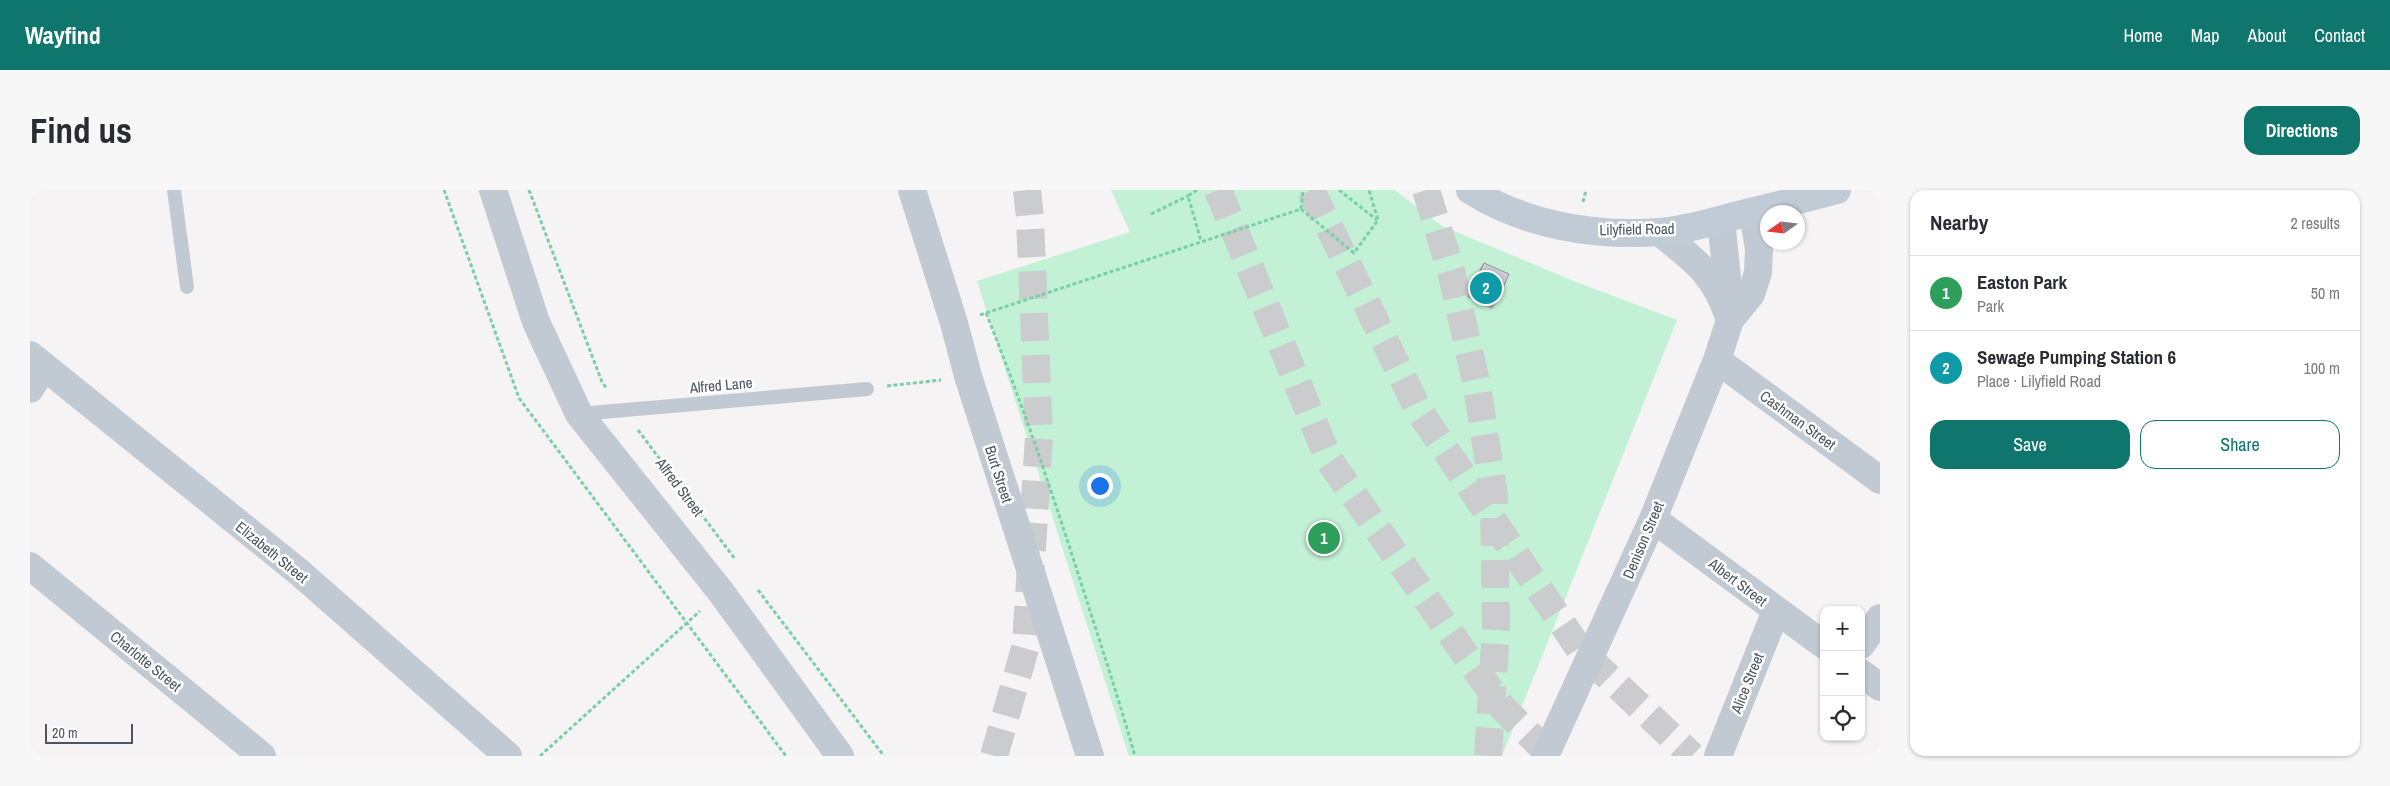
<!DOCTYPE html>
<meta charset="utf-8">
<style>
body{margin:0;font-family:"Archivo Narrow",sans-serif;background:#f7f7f7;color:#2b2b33}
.controls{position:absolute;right:15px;bottom:15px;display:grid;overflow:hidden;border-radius:10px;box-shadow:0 1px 4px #0004}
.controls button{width:45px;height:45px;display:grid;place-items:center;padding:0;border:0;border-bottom:1px solid #e1e1e2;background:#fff;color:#2b2b33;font:25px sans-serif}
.compass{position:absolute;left:1730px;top:15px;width:45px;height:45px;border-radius:50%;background:#fff;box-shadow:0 1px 4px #0004;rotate:256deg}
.scale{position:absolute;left:15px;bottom:12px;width:88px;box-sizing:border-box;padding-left:5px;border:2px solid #4a5661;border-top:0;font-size:14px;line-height:18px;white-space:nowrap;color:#4a5661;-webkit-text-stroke:4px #fff;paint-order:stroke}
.you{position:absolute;left:1069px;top:295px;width:18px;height:18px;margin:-12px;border:4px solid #fff;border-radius:50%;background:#1a73e8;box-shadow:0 0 0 8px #1a73e833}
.badge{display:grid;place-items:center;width:32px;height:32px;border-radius:50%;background:#0f766e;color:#fff;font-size:16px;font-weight:700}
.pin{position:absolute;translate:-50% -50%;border:2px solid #fff;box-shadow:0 1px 5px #0006}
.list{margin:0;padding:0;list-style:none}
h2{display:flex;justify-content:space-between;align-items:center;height:65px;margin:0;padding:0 20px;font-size:21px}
h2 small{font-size:16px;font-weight:400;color:#7c7c81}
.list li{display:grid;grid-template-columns:32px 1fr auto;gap:15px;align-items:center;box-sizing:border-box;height:75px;padding:0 20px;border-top:1px solid #e1e1e2}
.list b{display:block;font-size:19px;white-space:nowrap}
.list p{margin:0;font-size:16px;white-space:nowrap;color:#7c7c81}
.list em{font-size:16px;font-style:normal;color:#7c7c81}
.actions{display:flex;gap:10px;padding:15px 20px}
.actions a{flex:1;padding:11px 0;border:1px solid #0f766e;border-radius:15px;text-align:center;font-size:18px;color:#0f766e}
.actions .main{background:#0f766e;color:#fff}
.icon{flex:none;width:28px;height:28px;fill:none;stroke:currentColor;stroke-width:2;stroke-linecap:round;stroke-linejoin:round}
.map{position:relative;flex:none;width:1850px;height:566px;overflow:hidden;border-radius:15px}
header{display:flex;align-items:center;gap:30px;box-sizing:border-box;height:70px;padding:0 25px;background:#0f766e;color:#fff}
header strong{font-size:24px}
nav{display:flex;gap:28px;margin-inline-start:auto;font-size:18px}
.intro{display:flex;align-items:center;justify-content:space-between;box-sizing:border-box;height:120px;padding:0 30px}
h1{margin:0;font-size:35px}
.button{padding:12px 22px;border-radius:15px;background:#0f766e;color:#fff;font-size:18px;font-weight:700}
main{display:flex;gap:30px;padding:0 30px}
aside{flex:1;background:#fff;border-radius:15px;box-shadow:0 1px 4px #0004}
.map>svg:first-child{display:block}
.green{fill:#c3f1d5}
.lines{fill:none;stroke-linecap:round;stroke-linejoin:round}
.motorway-tunnel{stroke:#caccce;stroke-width:28;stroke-dasharray:28 14;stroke-linecap:butt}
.path{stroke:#7ad0a6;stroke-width:3;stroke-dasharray:4 2.5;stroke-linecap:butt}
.service{stroke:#c1cad2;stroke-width:14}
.minor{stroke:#c1cad2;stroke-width:28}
.secondary{stroke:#c1cbd6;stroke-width:28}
.wall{fill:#b0b2b7}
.building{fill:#cdcfd5;stroke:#909195}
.labels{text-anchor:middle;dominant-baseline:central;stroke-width:5;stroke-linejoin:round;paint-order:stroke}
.street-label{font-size:15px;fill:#4a5661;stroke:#fff}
</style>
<header>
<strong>Wayfind</strong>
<nav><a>Home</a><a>Map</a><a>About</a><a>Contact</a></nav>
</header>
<div class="intro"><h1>Find us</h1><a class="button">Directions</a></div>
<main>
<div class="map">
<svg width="1850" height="566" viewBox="0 0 1850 566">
<rect width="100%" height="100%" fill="#f5f3f3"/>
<path class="green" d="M1081 0H1365L1412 36 1546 92 1647 130 1472 566H1099L947 91 1100 42Z"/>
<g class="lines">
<path class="motorway-tunnel" d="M1188 0 1299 270 1472 517 1521 566
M1281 0 1388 219 1550 460 1662 566
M1396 0 1421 81 1447 196 1464 306 1466 439 1458 566
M964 566 996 455 1009 246 1000 28 997 0"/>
<path class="path" d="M414 0 489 208 756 566
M499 0 572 192 577 199
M1167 0 1158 6 1171 51
M1309 0 1347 30
M1553 12 1556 0
M1271 19 1273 0
M1121 24 1158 6
M956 123C990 207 1018 291 1046 377 1066 440 1087 503 1105 566
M950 125 1271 19 1324 63 1348 30 1339 0
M857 196 911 190
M608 240 705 369
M728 400 854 566
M510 566 670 421"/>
<path class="service" d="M144 0 157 97
M549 224 837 199"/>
<path class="minor" d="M463 0 506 132 549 224 691 402 810 566
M882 0 924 133 938 186 1060 566
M1691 30 1697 88 1693 110
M1629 42C1666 71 1685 84 1700 130
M0 165 270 383 478 566
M1687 170 1850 290
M0 199 14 176
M1623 329 1794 455
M0 376 232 566
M1831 455 1850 428
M1831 483 1850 497
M1515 566 1623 329 1687 170 1700 130 1721 104 1728 83 1729 59 1723 22
M1688 566 1746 421"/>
<path class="secondary" d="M1440 0C1494 35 1565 47 1630 42 1655 40 1680 33 1704 26 1739 18 1773 9 1807 0"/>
</g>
<path class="wall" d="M1454 73 1466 113 1462 119 1437 107 1450 78Z"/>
<path class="building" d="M1454 73 1479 84 1466 113 1441 101Z"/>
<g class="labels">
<g class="street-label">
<text transform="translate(1607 39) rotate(-1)">Lilyfield Road</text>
<text transform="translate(691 195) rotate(-5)">Alfred Lane</text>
<text transform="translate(1768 230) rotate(36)">Cashman Street</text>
<text transform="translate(969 284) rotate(72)">Burt Street</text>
<text transform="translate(650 297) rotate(53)">Alfred Street</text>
<text transform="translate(1613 350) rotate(-67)">Denison Street</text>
<text transform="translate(242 362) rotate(39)">Elizabeth Street</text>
<text transform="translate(1708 392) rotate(37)">Albert Street</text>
<text transform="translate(116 471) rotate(39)">Charlotte Street</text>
<text transform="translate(1717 493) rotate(-68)">Alice Street</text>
</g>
</g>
</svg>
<div class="controls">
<button>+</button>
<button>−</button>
<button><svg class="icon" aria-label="locate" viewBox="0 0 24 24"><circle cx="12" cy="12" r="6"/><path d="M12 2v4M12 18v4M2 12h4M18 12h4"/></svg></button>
</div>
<svg class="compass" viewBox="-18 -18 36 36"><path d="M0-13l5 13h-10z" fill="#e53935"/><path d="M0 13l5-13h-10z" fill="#7c7c81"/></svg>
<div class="scale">20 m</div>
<div class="you"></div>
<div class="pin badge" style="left:1294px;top:348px;background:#2e9e5b">1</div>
<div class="pin badge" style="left:1456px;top:98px;background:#0f9aa8">2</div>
</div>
<aside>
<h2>Nearby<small>2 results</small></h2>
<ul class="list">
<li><span class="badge" style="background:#2e9e5b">1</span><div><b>Easton Park</b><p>Park</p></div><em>50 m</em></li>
<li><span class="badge" style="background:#0f9aa8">2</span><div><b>Sewage Pumping Station 6</b><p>Place · Lilyfield Road</p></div><em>100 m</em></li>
</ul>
<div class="actions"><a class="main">Save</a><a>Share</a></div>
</aside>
</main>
